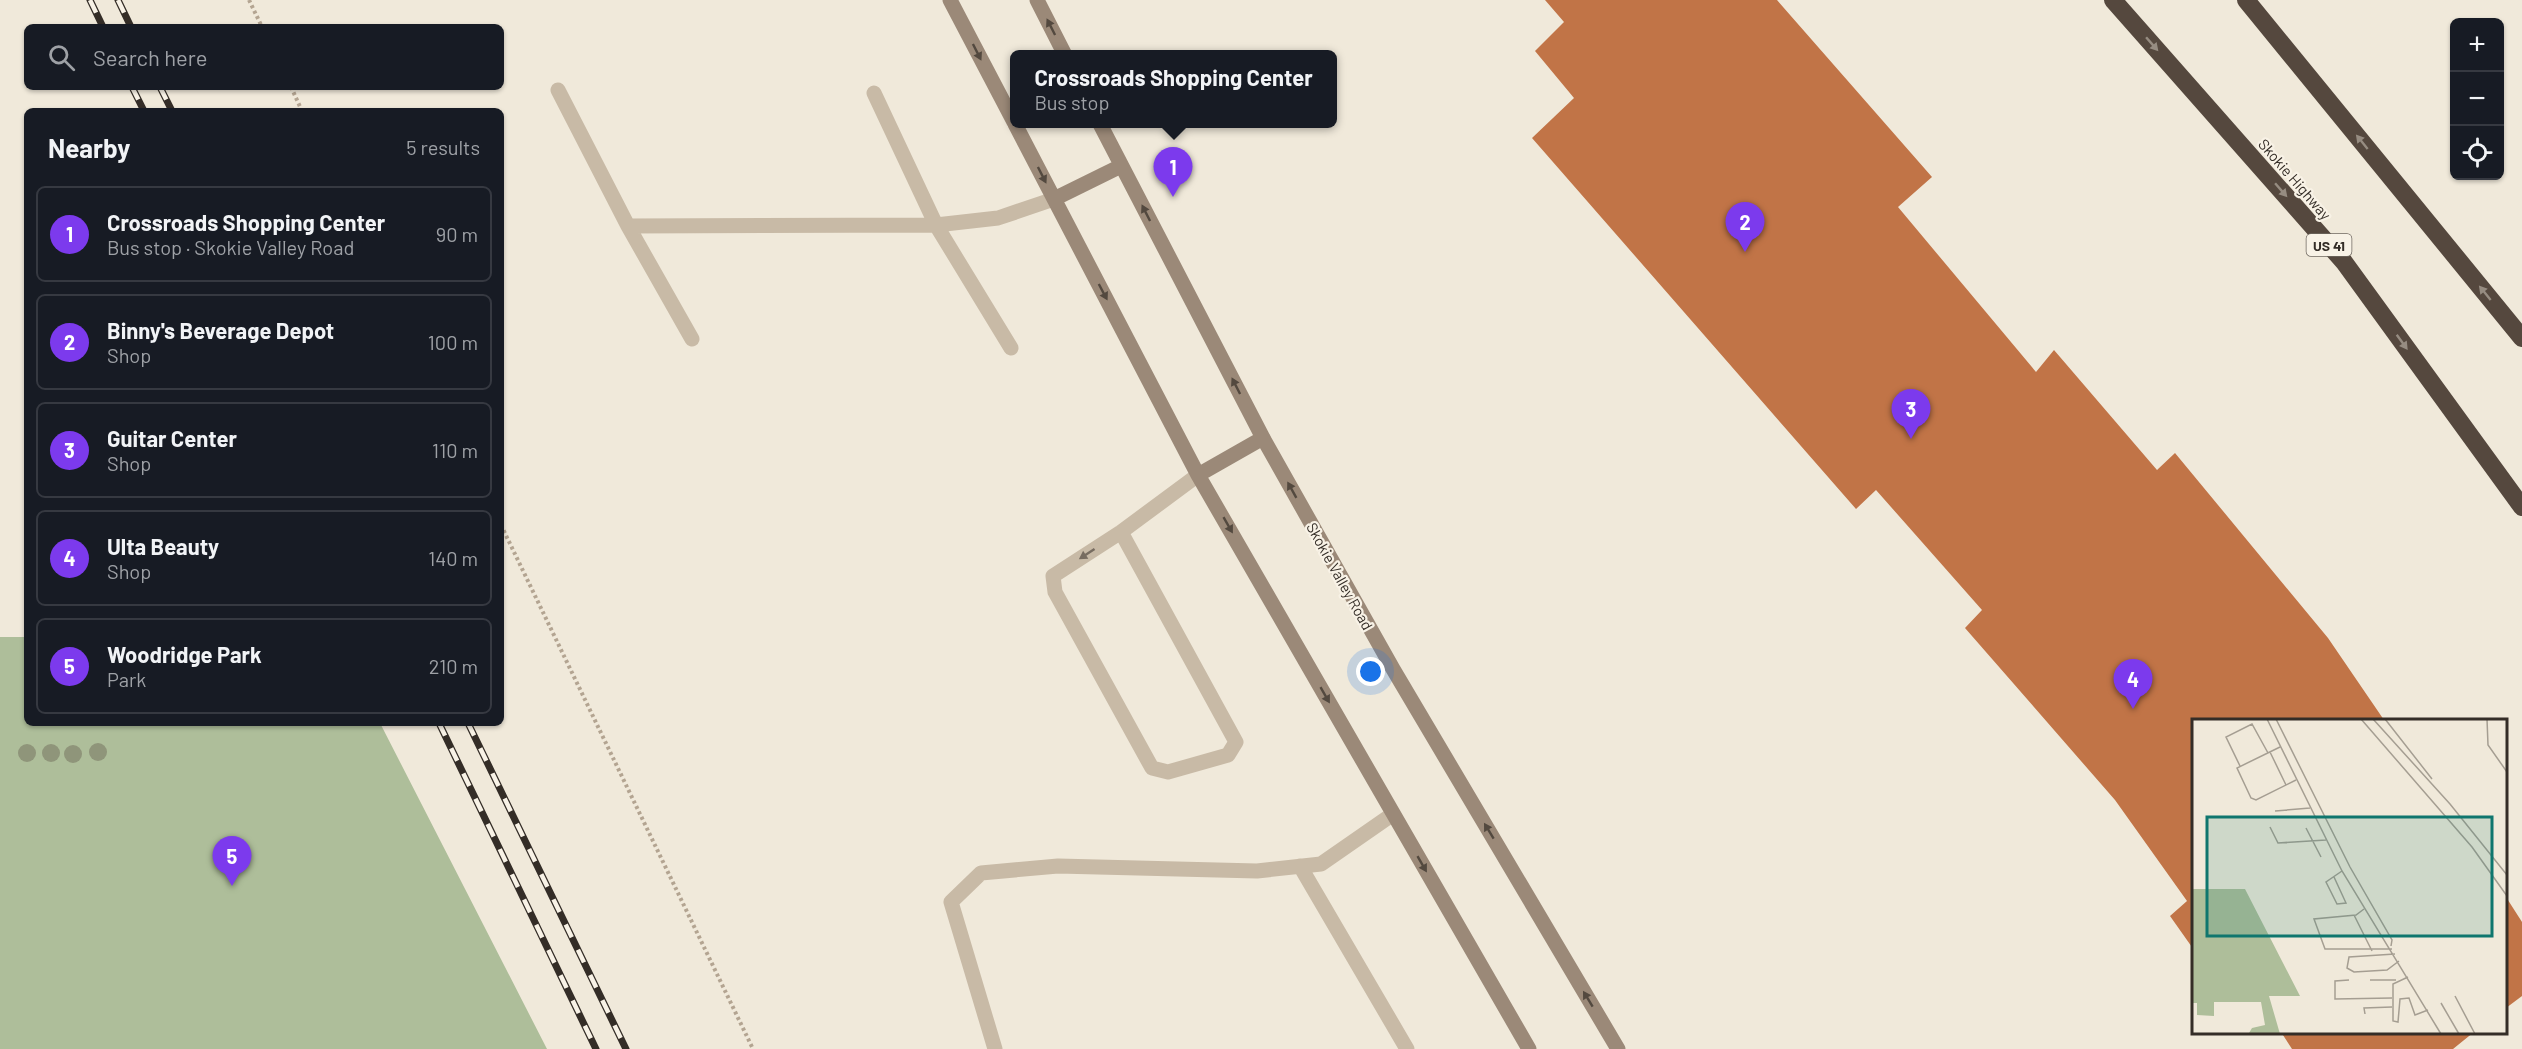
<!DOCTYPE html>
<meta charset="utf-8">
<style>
body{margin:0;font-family:Barlow,sans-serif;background:#20242c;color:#f1f3f6}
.controls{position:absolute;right:18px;top:18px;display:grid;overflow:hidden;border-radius:9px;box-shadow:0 2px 4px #0004}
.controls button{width:54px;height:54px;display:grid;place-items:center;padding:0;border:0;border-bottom:2px solid #363941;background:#171b24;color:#f1f3f6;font:30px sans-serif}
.you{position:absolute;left:1371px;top:672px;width:21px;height:21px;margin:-15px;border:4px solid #fff;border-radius:50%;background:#1a73e8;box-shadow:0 0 0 9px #1a73e833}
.badge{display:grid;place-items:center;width:39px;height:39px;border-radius:50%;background:#7c3aed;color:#fff;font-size:20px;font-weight:700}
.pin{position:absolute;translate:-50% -50px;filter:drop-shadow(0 2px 3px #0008)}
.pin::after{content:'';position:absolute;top:32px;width:21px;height:18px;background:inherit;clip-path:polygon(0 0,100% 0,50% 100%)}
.popup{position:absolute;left:1010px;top:50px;width:327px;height:78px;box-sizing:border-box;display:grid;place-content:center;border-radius:9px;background:#171b24;filter:drop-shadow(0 2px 4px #0005);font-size:20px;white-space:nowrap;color:#9ea1a6}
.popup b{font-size:22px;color:#f1f3f6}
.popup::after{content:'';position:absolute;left:50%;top:100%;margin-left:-12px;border:12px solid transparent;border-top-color:#171b24}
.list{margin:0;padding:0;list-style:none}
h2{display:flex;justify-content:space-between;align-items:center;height:78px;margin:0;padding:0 24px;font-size:26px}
h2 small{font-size:20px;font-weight:400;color:#9ea1a6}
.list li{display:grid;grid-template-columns:39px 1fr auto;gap:18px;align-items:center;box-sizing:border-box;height:96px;margin:0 12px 12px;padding:0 12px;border:2px solid #363941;border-radius:9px}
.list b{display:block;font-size:22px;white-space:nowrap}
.list p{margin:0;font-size:20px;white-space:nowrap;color:#9ea1a6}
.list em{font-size:20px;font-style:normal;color:#9ea1a6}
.icon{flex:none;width:33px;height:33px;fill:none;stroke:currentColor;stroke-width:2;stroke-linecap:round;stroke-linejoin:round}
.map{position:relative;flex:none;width:2522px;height:1049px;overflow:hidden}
.search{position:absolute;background:#171b24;box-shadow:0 2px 4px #0004;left:24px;top:24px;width:480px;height:66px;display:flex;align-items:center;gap:15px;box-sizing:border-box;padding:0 21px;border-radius:9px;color:#9ea1a6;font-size:22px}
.panel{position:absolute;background:#171b24;box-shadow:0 2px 4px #0004;left:24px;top:108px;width:480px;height:618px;border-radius:9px}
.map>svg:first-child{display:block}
.green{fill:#aebe9a}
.building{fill:#c17447}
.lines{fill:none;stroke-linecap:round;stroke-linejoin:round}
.path{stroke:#b3a491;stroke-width:4;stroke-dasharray:3 3;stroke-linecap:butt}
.lane{stroke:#c8baa6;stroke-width:15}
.secondary{stroke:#9b8978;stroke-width:15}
.highway{stroke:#55483e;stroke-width:18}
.rail-casing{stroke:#342d27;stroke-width:7}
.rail{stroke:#f8f2e6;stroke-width:4.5;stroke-dasharray:14;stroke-linecap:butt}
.tree{fill:#8f957a}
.oneway{fill:#53493f}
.oneway2{fill:#968c81}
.oneway3{fill:#776c60}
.labels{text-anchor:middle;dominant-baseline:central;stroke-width:4.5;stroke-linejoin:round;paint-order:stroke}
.shield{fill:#f8f2e6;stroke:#6f6860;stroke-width:1.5}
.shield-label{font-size:14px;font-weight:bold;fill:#342d27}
.street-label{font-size:15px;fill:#342d27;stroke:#f8f2e6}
.inset-road{fill:none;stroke:#a59e92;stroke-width:1.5}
.view{fill:#0f766e;fill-opacity:0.15;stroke:#0f766e;stroke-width:3}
.inset-edge{fill:none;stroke:#342d27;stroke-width:3}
</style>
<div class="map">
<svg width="2522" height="1049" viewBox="0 0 2522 1049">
<rect width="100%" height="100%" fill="#f0e9da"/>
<path class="green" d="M0 637H27V723H380L547 1049H0Z"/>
<path class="building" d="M1545 0H1777L1932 177 1898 207 2036 372 2054 350 2157 470 2175 453 2328 638 2384 720H2194V950L2170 916 2187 901 2115 800 1965 628 1982 610 1876 490 1856 509 1532 138 1574 98 1535 51 1564 22Z
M2506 897 2522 922V996L2506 1008Z
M2281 1032H2474L2453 1049H2292Z"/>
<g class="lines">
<path class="path" d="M249 0 262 27
M291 87 302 111
M501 525 753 1049"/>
<path class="lane" d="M558 90 628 226 936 225 998 218 1054 199
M874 93 936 225 1011 348
M628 226 692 339
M1121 532 1236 742 1228 755 1168 772 1152 768 1055 592 1053 576 1121 532 1198 475
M1300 866 1407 1049
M995 1049 951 902 981 873 1058 866 1257 871 1321 864 1393 814"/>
<path class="secondary" d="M950 0 1014 122
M1037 0 1065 55
M1015 124 1198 475 1529 1049
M1100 124 1263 438 1393 669 1618 1049
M1054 199 1121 166
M1198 475 1263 438"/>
<path class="highway" d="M2113 0 2344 262 2522 507
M2246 0 2522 338"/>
<defs>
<path id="rail" d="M90 0 103 27
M118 0 131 27
M132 87 144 111
M160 87 172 111
M439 723 596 1049
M468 723 626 1049"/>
</defs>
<use href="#rail" class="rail-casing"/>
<use href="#rail" class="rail"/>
</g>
<g class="tree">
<circle cx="98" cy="752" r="9"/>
<circle cx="27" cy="753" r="9"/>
<circle cx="51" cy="753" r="9"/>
<circle cx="73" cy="754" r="9"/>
</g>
<defs><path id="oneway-solid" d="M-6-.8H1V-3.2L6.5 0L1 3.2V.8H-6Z" transform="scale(1.5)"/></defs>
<g class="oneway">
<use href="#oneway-solid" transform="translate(1051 27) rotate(-117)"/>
<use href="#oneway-solid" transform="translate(977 52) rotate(63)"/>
<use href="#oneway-solid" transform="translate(1042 175) rotate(63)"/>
<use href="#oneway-solid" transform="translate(1146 213) rotate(-117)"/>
<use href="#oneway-solid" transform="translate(1103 292) rotate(62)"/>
<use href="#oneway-solid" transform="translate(1236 386) rotate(-117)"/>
<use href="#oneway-solid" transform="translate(1292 490) rotate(-119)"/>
<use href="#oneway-solid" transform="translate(1228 525) rotate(60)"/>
<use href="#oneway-solid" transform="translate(1325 695) rotate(60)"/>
<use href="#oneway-solid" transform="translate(1489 831) rotate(-121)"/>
<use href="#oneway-solid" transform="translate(1422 864) rotate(60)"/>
<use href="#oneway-solid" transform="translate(1588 999) rotate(-121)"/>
</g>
<g class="oneway2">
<use href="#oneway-solid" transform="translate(2152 44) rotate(49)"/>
<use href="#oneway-solid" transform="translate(2362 142) rotate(-129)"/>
<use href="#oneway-solid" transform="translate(2281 190) rotate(49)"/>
<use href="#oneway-solid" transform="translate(2485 293) rotate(-129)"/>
<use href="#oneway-solid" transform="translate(2402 342) rotate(54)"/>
</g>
<use class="oneway3" href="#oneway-solid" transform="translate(1087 554) rotate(147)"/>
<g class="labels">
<rect class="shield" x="2306.5" y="234" width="45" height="22" rx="4.5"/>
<g class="shield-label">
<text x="2329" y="245">US 41</text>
</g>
<g class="street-label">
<text transform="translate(2295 179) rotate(49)">Skokie Highway</text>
<text transform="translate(1340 576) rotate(61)">Skokie Valley Road</text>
</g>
</g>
<g transform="translate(2192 719)">
<rect width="315" height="315" fill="#f0e9da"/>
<path d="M0 170H53L108 277H77L88 315 57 314 60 309 73 306 69 283H22V297L5 296V284H0Z" fill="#aebe9a"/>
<path class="inset-road" d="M75 0 150 152 249 315M84 0 158 148 200 221 199 227M169 0 280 128 315 177M181 0 258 85 315 156M193 0 240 60M295 0 296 26 315 53M88 28 45 49 59 79 64 81 104 61M78 33 94 66M48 47 34 18 60 5 76 34M83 92 118 89M78 108 86 124 134 121M114 109 129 138M142 158 154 184 145 185 134 163 150 152M172 190 164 196 122 200 133 230H200M162 196 180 232M203 235 157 238 155 249 162 253 195 251 207 242M216 258 201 265V302L206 303 208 280 217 279 223 296 236 291M157 261 143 262V280L200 279M178 261H204M263 277 283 315M249 284 267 315M173 295 172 289 200 288"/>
<path class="view" d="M15 98H300V217H15Z"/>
<rect width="315" height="315" class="inset-edge"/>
</g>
</svg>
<div class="controls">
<button>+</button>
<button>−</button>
<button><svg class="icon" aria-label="locate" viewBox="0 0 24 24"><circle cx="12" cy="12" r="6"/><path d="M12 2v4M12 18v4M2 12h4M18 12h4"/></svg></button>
</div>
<div class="you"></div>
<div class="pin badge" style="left:1173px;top:197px">1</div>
<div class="popup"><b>Crossroads Shopping Center</b>Bus stop</div>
<div class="pin badge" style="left:1745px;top:252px">2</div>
<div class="pin badge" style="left:1911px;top:439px">3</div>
<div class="pin badge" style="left:2133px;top:709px">4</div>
<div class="pin badge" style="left:232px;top:886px">5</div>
<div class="search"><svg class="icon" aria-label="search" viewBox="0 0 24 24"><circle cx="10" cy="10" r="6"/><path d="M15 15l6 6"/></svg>Search here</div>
<section class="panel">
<h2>Nearby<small>5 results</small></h2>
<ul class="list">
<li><span class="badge">1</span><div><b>Crossroads Shopping Center</b><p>Bus stop · Skokie Valley Road</p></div><em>90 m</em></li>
<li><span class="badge">2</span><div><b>Binny's Beverage Depot</b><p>Shop</p></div><em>100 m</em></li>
<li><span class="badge">3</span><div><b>Guitar Center</b><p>Shop</p></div><em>110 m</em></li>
<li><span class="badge">4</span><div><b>Ulta Beauty</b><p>Shop</p></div><em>140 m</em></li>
<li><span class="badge">5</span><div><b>Woodridge Park</b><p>Park</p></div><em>210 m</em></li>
</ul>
</section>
</div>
